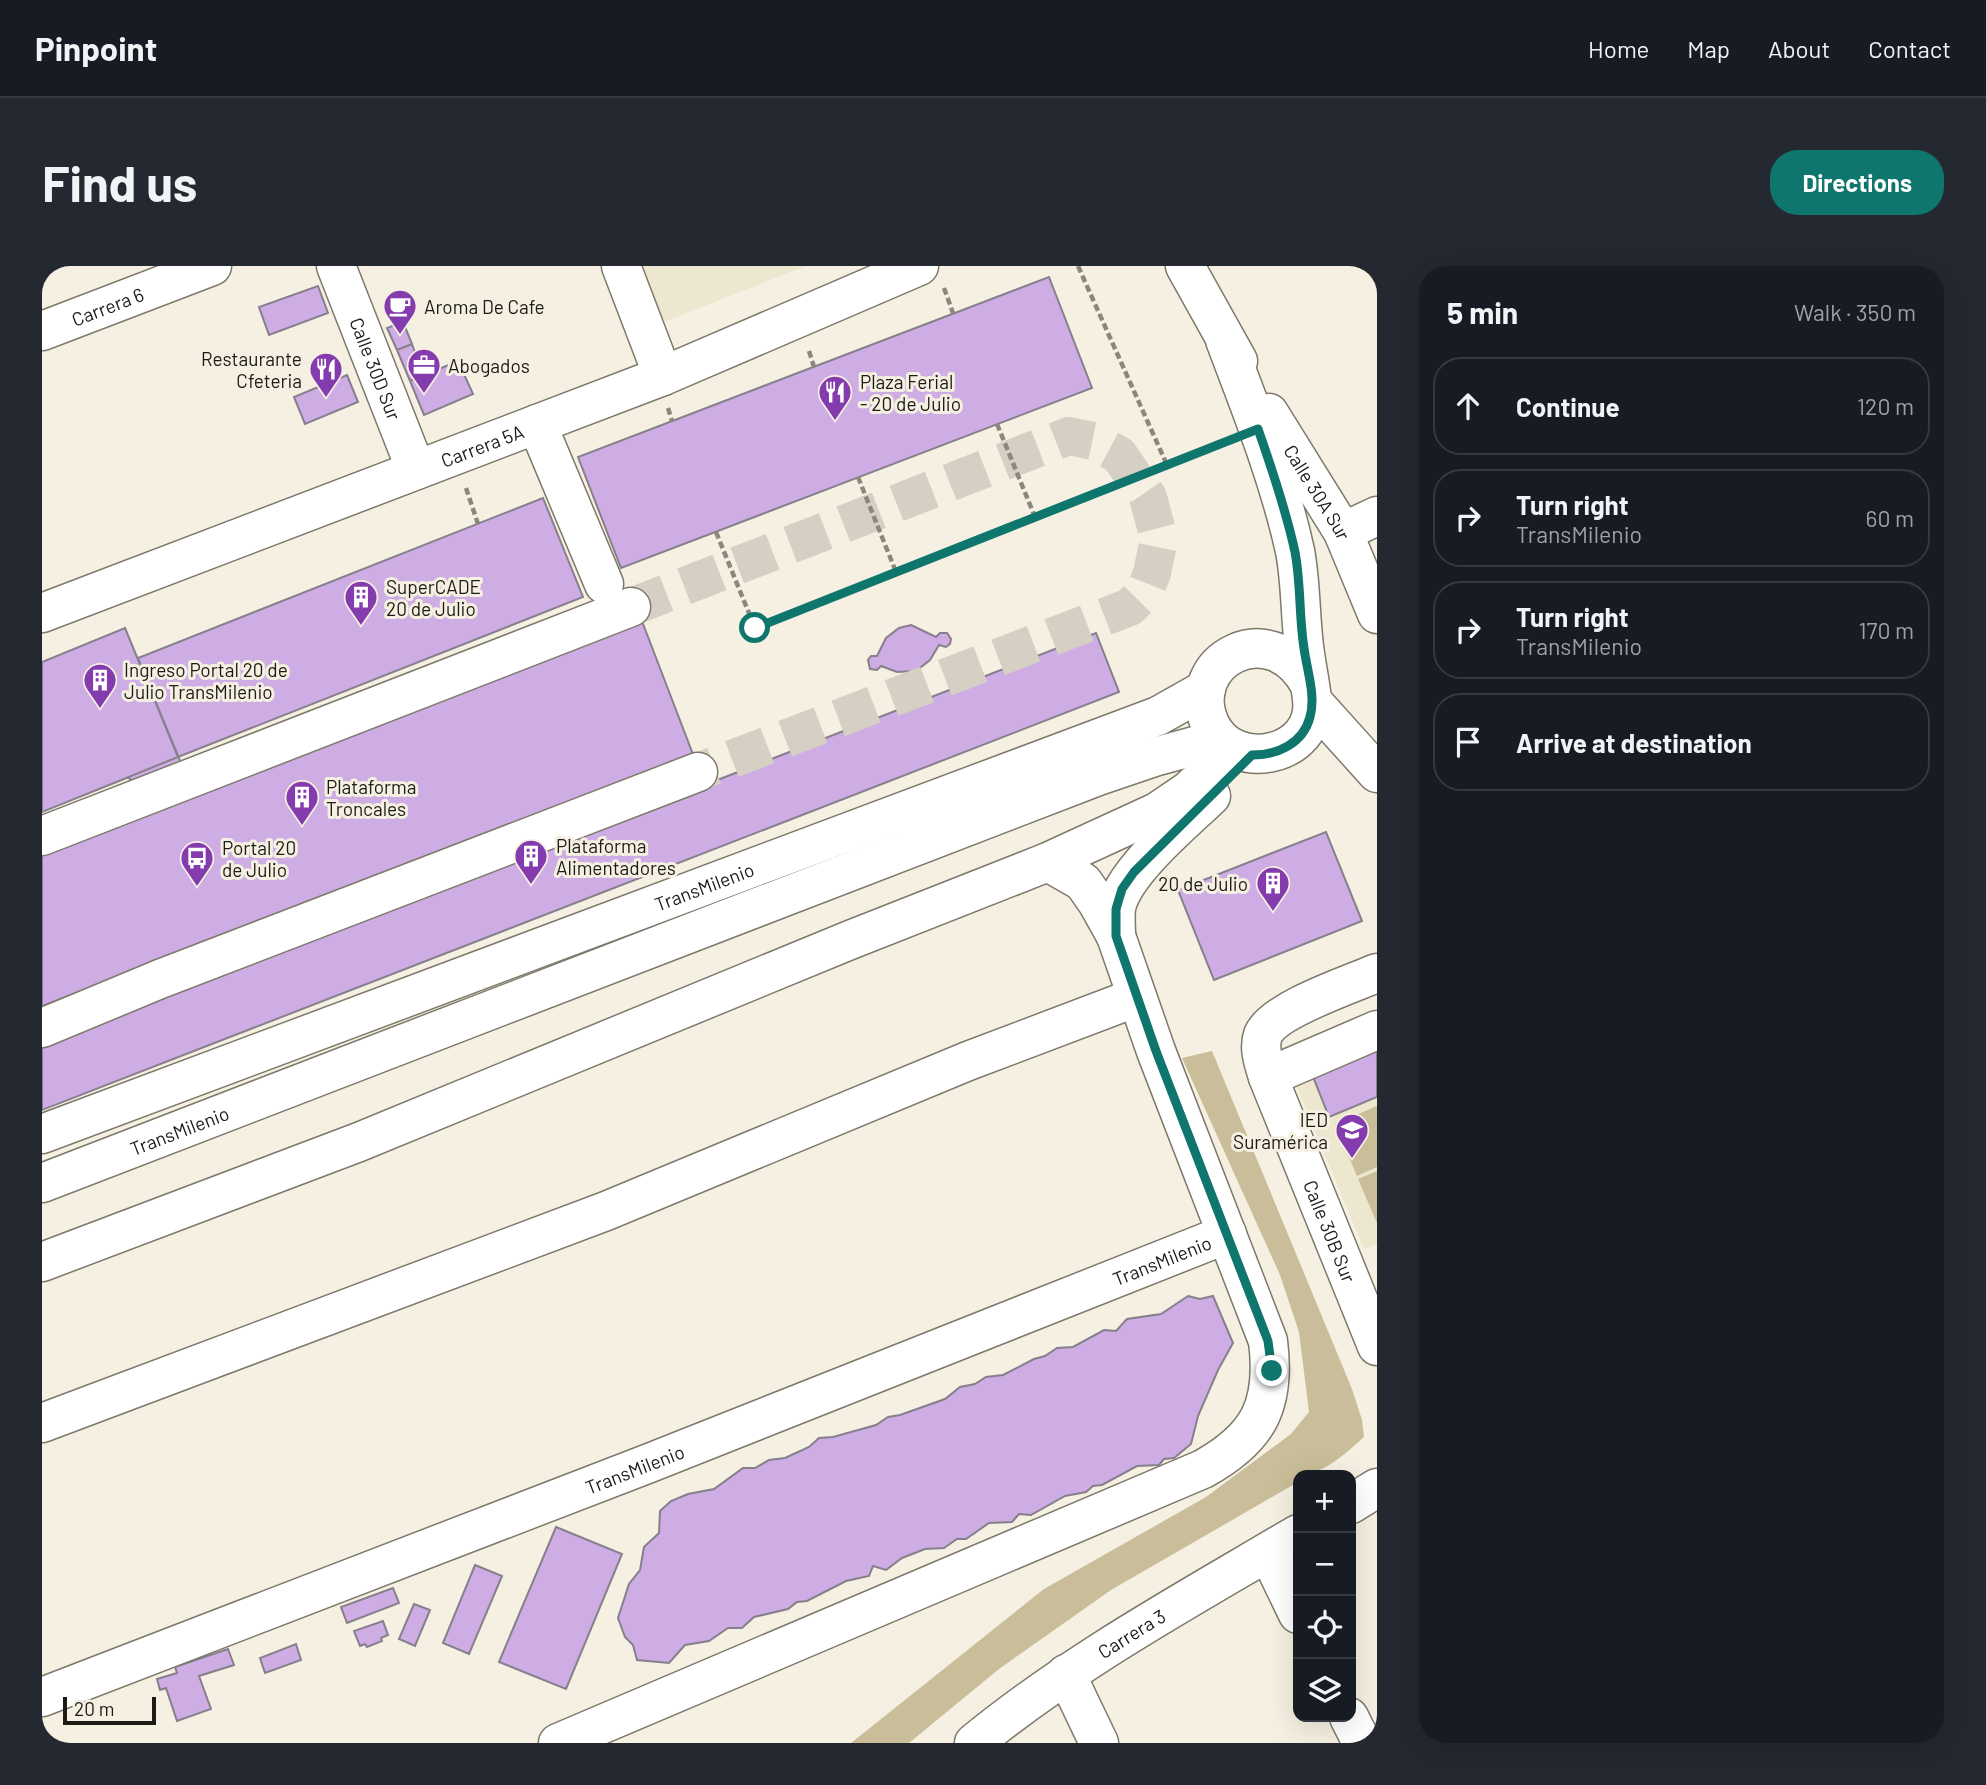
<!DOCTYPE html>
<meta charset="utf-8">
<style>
body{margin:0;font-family:Barlow,sans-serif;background:#242831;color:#f1f3f6}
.controls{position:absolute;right:21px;bottom:21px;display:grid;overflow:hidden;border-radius:14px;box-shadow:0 7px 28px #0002}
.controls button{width:63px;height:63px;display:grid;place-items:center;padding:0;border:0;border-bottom:2px solid #363941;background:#171b24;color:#f1f3f6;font:35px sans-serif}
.scale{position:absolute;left:21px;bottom:18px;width:93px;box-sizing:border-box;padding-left:7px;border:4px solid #1d1b16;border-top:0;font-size:19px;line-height:24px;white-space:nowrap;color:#1d1b16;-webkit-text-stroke:5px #f5f0e1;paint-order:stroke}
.stop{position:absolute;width:21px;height:21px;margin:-16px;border:5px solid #0f766e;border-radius:50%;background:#fff}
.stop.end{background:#0f766e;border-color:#fff;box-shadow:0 2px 7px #0008}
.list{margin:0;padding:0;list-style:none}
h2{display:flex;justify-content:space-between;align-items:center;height:91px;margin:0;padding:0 28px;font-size:30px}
h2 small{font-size:23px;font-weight:400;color:#9ea1a6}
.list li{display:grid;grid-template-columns:46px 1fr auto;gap:21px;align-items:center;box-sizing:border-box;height:98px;margin:0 14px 14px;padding:0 14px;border:2px solid #363941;border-radius:28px}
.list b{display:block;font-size:26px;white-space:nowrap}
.list p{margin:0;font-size:23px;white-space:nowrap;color:#9ea1a6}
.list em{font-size:23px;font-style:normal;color:#9ea1a6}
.icon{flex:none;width:38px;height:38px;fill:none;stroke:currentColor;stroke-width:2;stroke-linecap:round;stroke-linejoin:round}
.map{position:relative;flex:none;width:1335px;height:1477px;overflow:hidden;border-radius:28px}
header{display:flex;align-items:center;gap:42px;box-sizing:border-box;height:98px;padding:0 35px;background:#171b24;border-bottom:2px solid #363941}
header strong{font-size:33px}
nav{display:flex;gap:38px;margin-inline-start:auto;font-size:24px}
.intro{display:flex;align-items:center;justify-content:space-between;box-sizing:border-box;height:168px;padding:0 42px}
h1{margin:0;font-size:49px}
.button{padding:18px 32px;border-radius:28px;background:#0f766e;color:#fff;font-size:24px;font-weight:700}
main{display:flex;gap:42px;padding:0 42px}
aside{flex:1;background:#171b24;border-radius:28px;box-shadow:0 7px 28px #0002}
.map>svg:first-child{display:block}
.built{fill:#eee7d0}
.green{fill:#c9be99}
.building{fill:#cdade4;stroke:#867f8c;stroke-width:2}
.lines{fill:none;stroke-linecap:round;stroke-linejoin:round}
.minor-tunnel{stroke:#d5d0c3;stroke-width:38;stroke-dasharray:38 19;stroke-linecap:butt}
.minor-casing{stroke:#7d796b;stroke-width:41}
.major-casing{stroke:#7d796b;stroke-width:41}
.path{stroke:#8b877d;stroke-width:4.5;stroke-dasharray:7 3.5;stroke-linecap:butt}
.minor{stroke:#fff;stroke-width:38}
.major{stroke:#fff;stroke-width:38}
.route{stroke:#0f766e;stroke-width:9}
.labels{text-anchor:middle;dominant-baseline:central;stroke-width:6;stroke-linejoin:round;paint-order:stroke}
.street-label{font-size:19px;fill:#1d1b16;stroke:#f5f0e1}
.poi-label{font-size:19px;fill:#1d1b16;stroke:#f5f0e1;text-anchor:start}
</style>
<header>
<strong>Pinpoint</strong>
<nav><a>Home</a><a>Map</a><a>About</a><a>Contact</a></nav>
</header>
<div class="intro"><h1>Find us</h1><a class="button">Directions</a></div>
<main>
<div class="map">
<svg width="1335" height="1477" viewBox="0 0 1335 1477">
<rect width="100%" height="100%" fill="#f5f0e1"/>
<path class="built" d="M601 0H764L622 56Z
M1335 775V978L1322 983 1250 810Z"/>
<path class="green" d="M1170 785 1310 1123 1320 1154 1322 1171C1304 1187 1281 1209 1256 1209V1216L1069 1324 957 1403 867 1477H809L1002 1323 1164 1231 1249 1168 1267 1146 1257 1066 1238 1009 1140 792Z
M1335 840V901L1315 910 1293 858Z
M1335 905V957L1316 913Z"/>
<path class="building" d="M1007 11 1050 122 579 302 536 191Z
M276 20 286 47 227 69 217 41Z
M361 56 370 78 355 84 345 62Z
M370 78 381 110 368 115 355 84Z
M416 95 431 128 382 149 368 115Z
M305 109 316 136 263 158 252 131Z
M501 232 541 331 136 491 96 392Z
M598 350 652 491 619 536 1054 367 1077 426 0 844V776L166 677 0 740V579L99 542 87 511 0 546V396L83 362 149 521Z
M598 350 652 491 0 740V579Z
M869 359 894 371 898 367H905L909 373 908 378 904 381 897 379 888 394 874 405 855 406 839 400 835 404 828 403 826 394 829 390H835L844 372 857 362Z
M83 362 136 491 0 546V396Z
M1054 367 1077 426 0 844V776Z
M1284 566 1320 655 1172 714 1136 624Z
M1335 782V831L1287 851 1270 808Z
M1146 1030 1158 1033 1171 1030 1191 1077 1176 1104 1156 1150 1149 1178 1132 1192 1122 1193 1117 1199 1095 1200 1060 1219 1051 1220 1044 1226 1023 1230 989 1249 977 1248 970 1256 947 1257 924 1273H915L902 1282 883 1283 860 1292 844 1304 831 1300 827 1310 804 1315 765 1335 755 1336 746 1343 712 1351 700 1362H686L667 1375 643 1379 627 1397 595 1394 591 1379 583 1371 576 1352 587 1318 598 1304 602 1281 617 1267 618 1245 629 1235 646 1228 672 1223 701 1202H713L727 1194 743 1192 767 1181 777 1172 791 1171 834 1159 846 1151 858 1149 903 1133 918 1121 933 1118 944 1111 961 1109 992 1093 1003 1090 1015 1082 1031 1081 1062 1064 1074 1065 1085 1053 1119 1048Z
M514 1261 580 1288 524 1423 457 1396Z
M433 1299 460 1310 427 1388 401 1377Z
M351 1322 357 1337 305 1357 299 1341Z
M372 1338 388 1344 373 1380 357 1373Z
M341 1355 346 1369 339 1372 340 1375 325 1381 323 1378 318 1380 312 1365Z
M254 1378 259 1394 223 1407 218 1392Z
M186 1383 192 1399 157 1410 169 1443 135 1455 124 1422 118 1424 115 1413 135 1407 133 1401Z"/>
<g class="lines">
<path class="minor-tunnel" d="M589 341 1027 170 1051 175 1077 189 1106 231 1117 273 1110 307 1102 327 1088 341 656 506"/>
<defs>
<g id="minor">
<path id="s1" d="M294 0 374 204"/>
<path d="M579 0 621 110"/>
<path d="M1143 0 1196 95"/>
<path id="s2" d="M0 65 170 0"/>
<path d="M1183 74C1209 143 1237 212 1253 285 1259 316 1258 349 1262 380 1264 398 1268 415 1270 433 1277 490 1191 509 1168 458 1140 395 1229 346 1268 419"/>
<path id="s3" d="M1227 147 1301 266 1335 348"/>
<path d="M495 158 562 318"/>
<path d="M1301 266 1335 250"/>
<path d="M1271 436 1335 507"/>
<path d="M0 570 589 341"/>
<path d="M1074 670C1074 661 1073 651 1074 642 1081 606 1142 556 1169 530"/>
<path id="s4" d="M1335 707C1309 718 1231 744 1221 769 1216 783 1222 798 1226 811L1335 1080"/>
<path d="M0 762 118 713 656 506"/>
<path d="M1226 811 1335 764"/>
<path id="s5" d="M0 868 1116 450 1164 423"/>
<path id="s6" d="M0 917 1056 510 1112 491 1178 473"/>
<path d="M0 996 317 876 808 674 1006 596 1115 546 1146 525 1192 483"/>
<path d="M0 1157 564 945 926 795 1095 731"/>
<path d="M1226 1286 1256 1348"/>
<path d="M1024 1408 1057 1477"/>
<path id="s7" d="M0 1431 605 1198 1185 968"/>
<path d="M1307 1451 1320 1477"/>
<path d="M516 1477 1161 1203C1217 1172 1234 1139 1226 1075L1114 785 1074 670 1055 636 1041 616 1006 596"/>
</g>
<g id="major">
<path id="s8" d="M0 347 621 110 877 0"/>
<path d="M1309 1238 1335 1222"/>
<path id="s9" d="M932 1477C1032 1395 1145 1334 1256 1268"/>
</g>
</defs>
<use href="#minor" class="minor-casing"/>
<use href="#major" class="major-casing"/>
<path class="path" d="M1036 0 1125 199
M902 22 911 47
M767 85 772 101
M626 142 630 155
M955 158 993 251
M816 211 854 306
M424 222 436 258
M674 266 713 362 1185 175"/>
<use href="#minor" class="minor"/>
<use href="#major" class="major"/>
</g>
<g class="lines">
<path class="route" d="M713 362 1216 163C1230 203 1244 244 1253 286 1259 318 1257 351 1262 382 1265 405 1274 429 1268 451 1261 478 1235 489 1210 489L1092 606 1080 623 1074 643V670L1114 785 1226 1075 1230 1105"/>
</g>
<defs>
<symbol id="cafe-pin" viewBox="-11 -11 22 30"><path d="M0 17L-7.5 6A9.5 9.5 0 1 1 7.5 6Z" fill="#833bad" stroke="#f5f0e1"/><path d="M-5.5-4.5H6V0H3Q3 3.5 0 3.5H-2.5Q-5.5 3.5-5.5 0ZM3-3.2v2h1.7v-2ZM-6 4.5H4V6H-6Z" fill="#fff"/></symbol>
<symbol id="office-pin" viewBox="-11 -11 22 30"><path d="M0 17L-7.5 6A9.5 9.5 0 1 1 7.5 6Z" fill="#833bad" stroke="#f5f0e1"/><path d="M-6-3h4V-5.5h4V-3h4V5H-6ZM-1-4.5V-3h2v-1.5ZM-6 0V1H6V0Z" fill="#fff"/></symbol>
<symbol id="restaurant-pin" viewBox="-11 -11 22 30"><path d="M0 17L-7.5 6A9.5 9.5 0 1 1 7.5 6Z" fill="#833bad" stroke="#f5f0e1"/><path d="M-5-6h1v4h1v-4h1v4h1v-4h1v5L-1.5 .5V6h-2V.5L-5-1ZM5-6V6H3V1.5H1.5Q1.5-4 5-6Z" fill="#fff"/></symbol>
<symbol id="building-pin" viewBox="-11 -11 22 30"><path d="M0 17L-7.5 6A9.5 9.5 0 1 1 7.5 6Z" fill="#833bad" stroke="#f5f0e1"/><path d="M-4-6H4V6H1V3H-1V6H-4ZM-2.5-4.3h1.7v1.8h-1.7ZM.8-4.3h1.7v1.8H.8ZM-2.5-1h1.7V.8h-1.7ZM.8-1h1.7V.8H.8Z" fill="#fff"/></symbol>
<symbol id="bus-pin" viewBox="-11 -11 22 30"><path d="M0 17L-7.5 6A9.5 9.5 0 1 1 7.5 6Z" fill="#833bad" stroke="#f5f0e1"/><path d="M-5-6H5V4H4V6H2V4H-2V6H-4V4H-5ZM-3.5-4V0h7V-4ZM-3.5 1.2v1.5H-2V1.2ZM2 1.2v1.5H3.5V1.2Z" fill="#fff"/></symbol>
<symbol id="school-pin" viewBox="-11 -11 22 30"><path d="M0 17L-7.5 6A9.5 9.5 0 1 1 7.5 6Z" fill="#833bad" stroke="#f5f0e1"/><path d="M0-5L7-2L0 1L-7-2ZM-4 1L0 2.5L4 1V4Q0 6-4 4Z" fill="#fff"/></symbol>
</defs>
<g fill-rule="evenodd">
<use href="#cafe-pin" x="339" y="21" width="38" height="52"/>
<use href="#office-pin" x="363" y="80" width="38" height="52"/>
<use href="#restaurant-pin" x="265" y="84" width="38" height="52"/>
<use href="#restaurant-pin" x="774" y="107" width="38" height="52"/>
<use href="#building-pin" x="300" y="312" width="38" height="52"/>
<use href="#building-pin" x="39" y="395" width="38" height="52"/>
<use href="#building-pin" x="241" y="512" width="38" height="52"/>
<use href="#building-pin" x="470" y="571" width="38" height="52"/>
<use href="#bus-pin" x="136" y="573" width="38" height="52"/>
<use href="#building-pin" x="1212" y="598" width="38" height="52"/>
<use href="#school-pin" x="1291" y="845" width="38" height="52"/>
</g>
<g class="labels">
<g class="street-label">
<text stroke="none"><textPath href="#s2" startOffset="70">Carrera 6</textPath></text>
<text stroke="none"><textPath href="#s1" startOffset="110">Calle 30D Sur</textPath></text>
<text stroke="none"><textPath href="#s8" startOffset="471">Carrera 5A</textPath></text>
<text stroke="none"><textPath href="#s3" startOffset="93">Calle 30A Sur</textPath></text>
<text stroke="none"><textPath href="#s5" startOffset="707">TransMilenio</textPath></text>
<text stroke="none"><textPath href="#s6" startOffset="147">TransMilenio</textPath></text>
<text stroke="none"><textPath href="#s4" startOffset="341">Calle 30B Sur</textPath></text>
<text stroke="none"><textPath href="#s7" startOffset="1202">TransMilenio</textPath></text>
<text stroke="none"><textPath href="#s7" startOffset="635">TransMilenio</textPath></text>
<text stroke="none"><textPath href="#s9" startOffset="192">Carrera 3</textPath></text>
</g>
<g class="poi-label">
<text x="382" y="40">Aroma De Cafe</text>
<text x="260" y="92" text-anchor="end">Restaurante<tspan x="260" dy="22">Cfeteria</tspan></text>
<text x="406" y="99">Abogados</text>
<text x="818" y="115">Plaza Ferial<tspan x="818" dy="22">- 20 de Julio</tspan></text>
<text x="344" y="320">SuperCADE<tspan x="344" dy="22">20 de Julio</tspan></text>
<text x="82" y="403">Ingreso Portal 20 de<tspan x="82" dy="22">Julio TransMilenio</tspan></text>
<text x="284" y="520">Plataforma<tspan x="284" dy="22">Troncales</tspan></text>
<text x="514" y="579">Plataforma<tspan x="514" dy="22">Alimentadores</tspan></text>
<text x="180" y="581">Portal 20<tspan x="180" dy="22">de Julio</tspan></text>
<text x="1206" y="617" text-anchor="end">20 de Julio</text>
<text x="1286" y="853" text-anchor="end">IED<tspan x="1286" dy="22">Suramérica</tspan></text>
</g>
</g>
</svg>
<div class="controls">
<button>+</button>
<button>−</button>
<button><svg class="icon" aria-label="locate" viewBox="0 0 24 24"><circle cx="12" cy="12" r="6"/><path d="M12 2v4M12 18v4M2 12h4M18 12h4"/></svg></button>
<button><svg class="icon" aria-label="layers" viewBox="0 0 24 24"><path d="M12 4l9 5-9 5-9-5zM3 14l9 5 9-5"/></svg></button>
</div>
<div class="scale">20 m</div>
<div class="stop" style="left:713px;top:362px"></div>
<div class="stop end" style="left:1230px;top:1105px"></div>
</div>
<aside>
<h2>5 min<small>Walk · 350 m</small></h2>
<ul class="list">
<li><svg class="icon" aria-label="ahead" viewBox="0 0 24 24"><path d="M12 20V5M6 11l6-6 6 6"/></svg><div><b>Continue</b></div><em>120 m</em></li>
<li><svg class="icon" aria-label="right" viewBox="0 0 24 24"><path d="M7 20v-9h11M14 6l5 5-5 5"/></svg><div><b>Turn right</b><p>TransMilenio</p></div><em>60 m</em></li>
<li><svg class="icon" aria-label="right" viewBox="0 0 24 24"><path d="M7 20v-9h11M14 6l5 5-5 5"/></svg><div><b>Turn right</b><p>TransMilenio</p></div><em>170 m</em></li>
<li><svg class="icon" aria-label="arrive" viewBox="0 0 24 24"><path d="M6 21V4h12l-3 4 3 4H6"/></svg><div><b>Arrive at destination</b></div></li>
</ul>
</aside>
</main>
